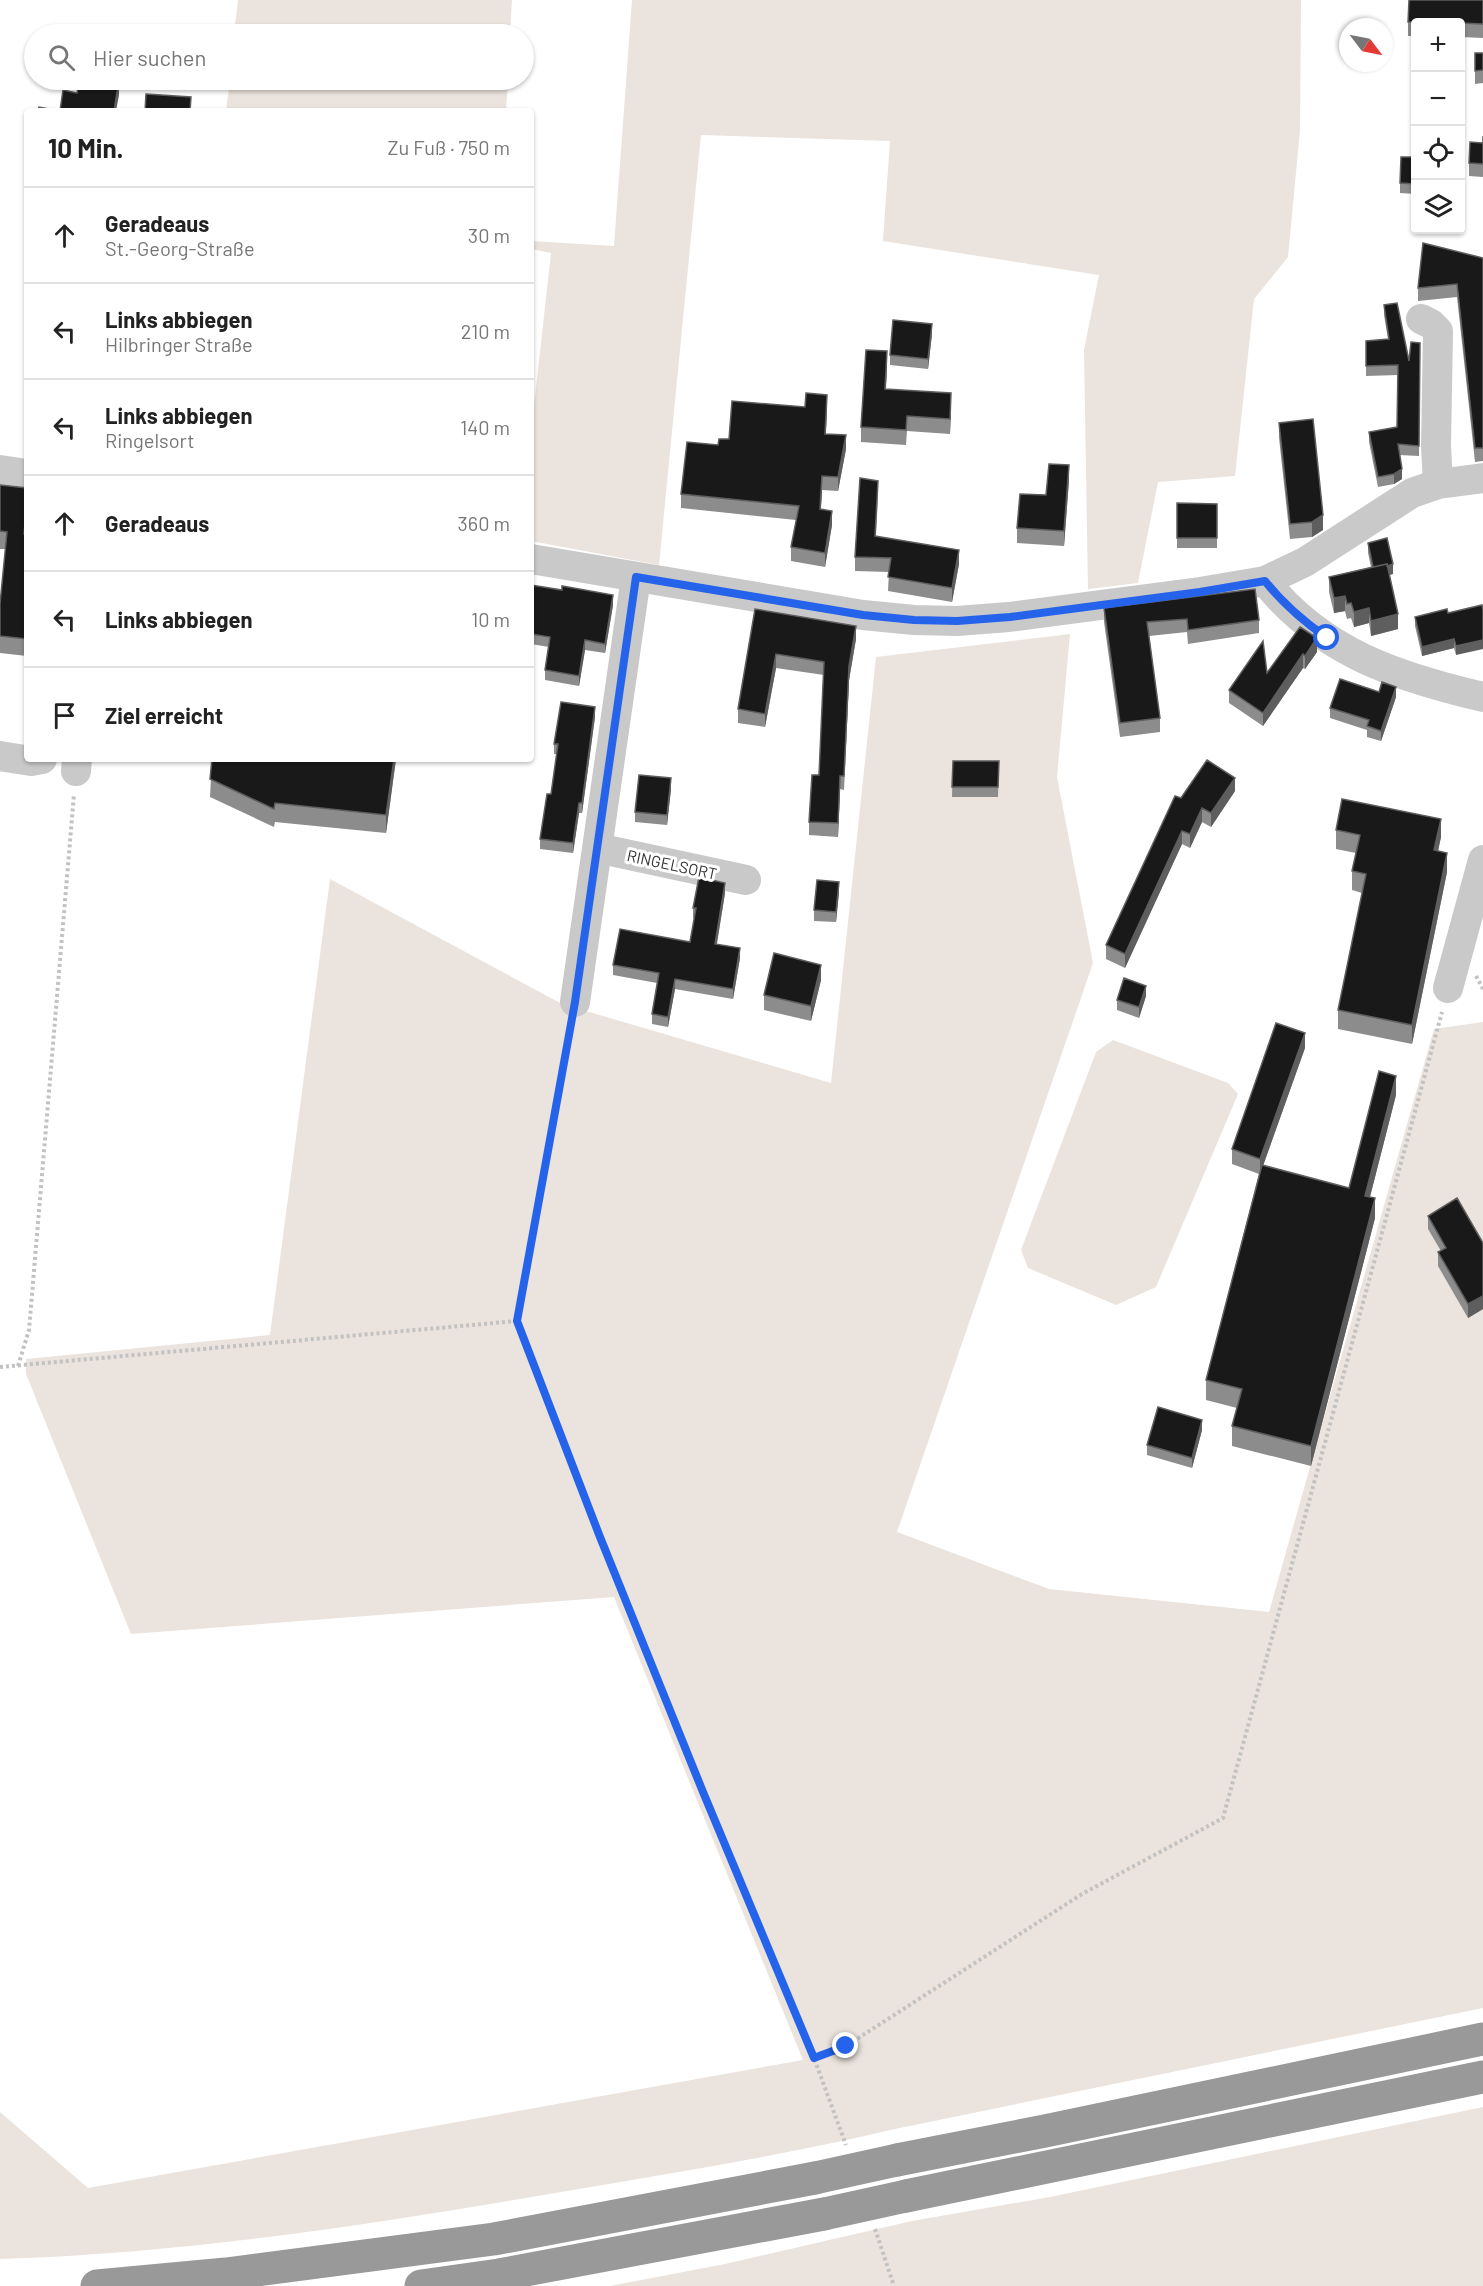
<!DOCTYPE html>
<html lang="de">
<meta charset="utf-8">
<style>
body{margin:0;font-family:Barlow,sans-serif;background:#f6f6f6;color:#222}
.controls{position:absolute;right:18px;top:18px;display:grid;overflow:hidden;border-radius:6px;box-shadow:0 2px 4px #0004}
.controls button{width:54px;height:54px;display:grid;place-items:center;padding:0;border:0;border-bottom:2px solid #e0e0e0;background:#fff;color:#222;font:30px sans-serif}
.compass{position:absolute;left:1339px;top:18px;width:54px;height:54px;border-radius:50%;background:#fff;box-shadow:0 2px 4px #0004;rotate:122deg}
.stop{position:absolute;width:18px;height:18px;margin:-14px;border:4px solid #2563eb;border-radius:50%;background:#fff}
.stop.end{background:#2563eb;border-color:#fff;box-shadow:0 2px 6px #0008}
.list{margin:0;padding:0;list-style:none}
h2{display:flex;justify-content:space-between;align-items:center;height:78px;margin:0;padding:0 24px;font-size:26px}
h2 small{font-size:20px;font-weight:400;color:#767676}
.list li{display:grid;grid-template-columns:39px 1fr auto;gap:18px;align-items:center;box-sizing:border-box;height:96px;padding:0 24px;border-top:2px solid #e0e0e0}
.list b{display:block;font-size:22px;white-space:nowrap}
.list p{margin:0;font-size:20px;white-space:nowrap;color:#767676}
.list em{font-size:20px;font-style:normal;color:#767676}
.icon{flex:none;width:33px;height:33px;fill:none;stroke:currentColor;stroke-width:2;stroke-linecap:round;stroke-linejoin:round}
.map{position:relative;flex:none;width:1483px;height:2286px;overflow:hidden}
.search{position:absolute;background:#fff;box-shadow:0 2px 4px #0004;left:24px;top:24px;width:510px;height:66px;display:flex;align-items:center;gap:15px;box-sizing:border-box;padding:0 21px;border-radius:33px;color:#767676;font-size:22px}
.panel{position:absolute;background:#fff;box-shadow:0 2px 4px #0004;left:24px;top:108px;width:510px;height:654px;border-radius:6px}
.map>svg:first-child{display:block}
.green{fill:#ebe3dd}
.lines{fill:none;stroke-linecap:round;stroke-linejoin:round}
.path{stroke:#c2c2c2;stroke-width:4;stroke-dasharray:3 3;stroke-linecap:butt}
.minor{stroke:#c9c9c9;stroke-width:30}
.highway{stroke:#999;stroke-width:33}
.highway-bridge{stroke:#999;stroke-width:33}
.wall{fill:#8c8c8c}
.shaded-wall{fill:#5e5e5e}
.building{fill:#191919;stroke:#5e5e5e;stroke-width:1.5}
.route{stroke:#2563eb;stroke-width:8}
.labels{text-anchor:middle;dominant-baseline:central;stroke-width:6;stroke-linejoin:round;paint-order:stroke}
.street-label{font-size:16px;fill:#323232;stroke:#fff}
</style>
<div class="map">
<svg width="1483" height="2286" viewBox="0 0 1483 2286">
<rect width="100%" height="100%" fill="#fff"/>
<path class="green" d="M238 0H512L510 34H234Z
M632 0H1301L1300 130 1288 257 1254 299 1235 476 1158 482 1138 583 1088 589 1084 350 1099 275 883 241 890 141 701 135 659 565 531 541V433L551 253 531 249V241L614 246Z
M230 80H508L506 111H226Z
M1070 634 1057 777 1093 963 897 1532 1049 1589 1269 1612 1434 1029 1483 1022V2008L890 2130C782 2156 671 2173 561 2192 375 2224 189 2253 0 2259V2112L88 2188 803 2060 614 1597 131 1634 26 1374V1359L270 1335 330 879 562 1004 831 1083 876 657Z
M1113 1040 1228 1083 1238 1094 1156 1287 1116 1305 1028 1268 1021 1250 1096 1052Z
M1483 2107V2286H610L725 2264 912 2221 1050 2197Z"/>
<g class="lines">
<path class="path" d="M1476 976 1483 989
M571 1024 517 1321 600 1537 703 1792 814 2058 846 2145
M18 1366 29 1330 74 794
M0 1367 517 1321
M814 2058 846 2046 1082 1894 1223 1818 1442 1012
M875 2229 894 2286"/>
<path class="minor" d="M1421 319 1431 324 1438 331 1436 446 1438 484
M0 470 27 474
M531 559 863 615 914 620 957 621 1009 617 1200 592 1265 581 1305 562 1412 493 1438 484 1483 478
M1265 581C1322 653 1398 677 1483 697
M0 756 31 761 42 759
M76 771 77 759
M597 848 746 880
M1448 988 1483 860
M575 1002 636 577"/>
<path class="highway" d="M897 2160 1045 2131 1483 2039
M906 2196 1483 2077
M97 2286 226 2274 494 2239 815 2178
M421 2286 499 2275 824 2214"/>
<path class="highway-bridge" d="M815 2178 897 2160
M824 2214 906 2196"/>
</g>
<path class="wall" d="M1483 0V38L1461 37V22H1416V36H1408V22Z
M1475 53H1483V83L1475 84Z
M1483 136V177L1469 176V163L1483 143Z
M1416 157V194L1400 193V183Z
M1483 258V461L1475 462 1457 297 1418 301V288Z
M1384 305 1409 361 1420 343 1419 456 1399 455 1402 479 1394 484 1378 487 1369 442V432L1397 427 1398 375 1366 376V341L1388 339 1384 315Z
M932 334 928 369 890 365V355Z
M887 366 886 389 951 408 950 434 907 431 906 445 861 442V427Z
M805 407 827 409 826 434 846 449 838 491 822 490 821 509 832 525 825 567 791 561V547L796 520 681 508V494L718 445 729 439Z
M26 410H27V440H25Z
M1279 423 1323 530 1312 537 1290 539 1279 438Z
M1069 480 1064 546 1017 543V528L1046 495Z
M0 485 27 488V519L26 534H27V656L0 653V604L6 549H0Z
M878 495 876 536 959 564 952 602 888 591 889 572 855 571V557Z
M1177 503 1217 504V548H1177Z
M1368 543 1393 574 1389 575 1398 629 1371 636 1369 623 1354 627 1351 618 1347 619 1345 611 1334 613 1329 592V577L1371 567 1368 553Z
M531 585 613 605 605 653 585 650 579 686 545 680V670L549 647 531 644Z
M1482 605 1456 655 1454 648 1422 656 1415 626V617L1448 613Z
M1104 608 1259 620V633L1188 644 1187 632 1149 636 1160 718V732L1120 737 1104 622Z
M755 609 856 639 849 680 844 790 840 789 838 837 809 835V822L819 775 824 675 776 668 765 727 738 723V709Z
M1300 627 1317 652 1305 669 1303 668 1263 726 1229 703V690L1267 673Z
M1396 697 1381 741 1367 737V730L1330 718V708Z
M595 717 582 813H579L573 853 540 849V839L551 794 557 754H554V744Z
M212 759H396L386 833 275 822 274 827 210 797Z
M953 761H999L998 797H952Z
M671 789 667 825 635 822V812Z
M1235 791 1211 827 1202 822 1190 848 1182 844 1125 968 1106 959V945L1181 798Z
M1336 830 1441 837 1438 851 1447 872 1412 1044 1338 1029V1010L1362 893 1352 890V871L1356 853 1336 849Z
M839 892 836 922 814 921V910Z
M725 893 717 944 740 958 733 999 675 989 668 1027 652 1024V1014L657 983 613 975V965L690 942 695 918H693V908Z
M821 980 811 1021 764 1010V995Z
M1146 996 1139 1018 1117 1010V1000Z
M1305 1048 1263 1166 1349 1188 1396 1095 1370 1197 1375 1218 1311 1466 1232 1446V1426L1237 1408 1206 1400V1380L1259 1174 1232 1164V1149Z
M1428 1216 1483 1243V1309L1468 1318 1438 1266V1252L1441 1251 1428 1229Z
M1202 1430 1192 1468 1147 1455V1445Z"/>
<path class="shaded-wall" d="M119 80V95L116 111H114Z
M932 324V334L928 369V359Z
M887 351V366L885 404V389Z
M951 393V408L950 434V419Z
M827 395V409L825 448V434Z
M846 435V449L838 491V477Z
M1069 465V480L1064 546V531Z
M1402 469V479L1394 484V474Z
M822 476V490L820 523V509Z
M27 502V519L24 551V534Z
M832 511V525L825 567V553Z
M1323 515V530L1312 537V522Z
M959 550V564L952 602V588Z
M1393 564V574L1373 579V569Z
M613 595V605L605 653V644Z
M1345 596V611L1334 613V598Z
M1369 608V623L1354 627V612Z
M1398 614V629L1371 636V621Z
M856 626V639L849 680 844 790 849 666Z
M1317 638V652L1305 669V656Z
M1454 639V648L1422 656V647Z
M585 640V650L579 686V676Z
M1483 640V649L1456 655V646Z
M776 654V668L765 727V714Z
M1303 654V668L1263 726V713Z
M1396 687V697L1381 741V731Z
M595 707V717L582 813V803Z
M394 759H396L386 833V815Z
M840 776V789L838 837V823Z
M671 778V789L667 825V815Z
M1235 778V791L1211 827V813Z
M579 803V813L573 853V843Z
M1202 808V822L1190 848V834Z
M1441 819V837L1434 869V850Z
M1182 831V844L1125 968V954Z
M1447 853V872L1412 1044V1025Z
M839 882V892L836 922V912Z
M725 883V893L715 954V944Z
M740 948V958L733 999V989Z
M821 965V980L811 1021V1006Z
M675 979V989L668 1027V1017Z
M1146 986V996L1139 1018V1007Z
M1305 1033V1048L1260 1174V1159Z
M1396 1076V1095L1365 1216V1196Z
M1375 1198V1218L1311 1466V1446Z
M1483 1296V1309L1468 1318V1304Z
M1202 1420V1430L1192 1468V1458Z"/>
<path class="building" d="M1409 0H1483V24L1461 23V22H1408Z
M1475 53H1483V70L1475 71Z
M79 80H119L114 111H38L39 107 60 111 63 90 77 93Z
M146 94 191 97 190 111H145Z
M1483 136V164L1469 163 1470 142 1483 143Z
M1401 157H1416V184L1400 183Z
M1423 243 1483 258V448H1475L1457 284 1418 288Z
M1397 303 1409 361 1411 342 1420 343 1419 446 1398 444 1402 469 1394 474 1378 477 1369 432 1397 427 1398 365 1366 366V341L1389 339 1384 305Z
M893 320 932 324 928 359 890 355Z
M866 350 887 351 885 389 951 393 950 419 907 416 906 430 861 427Z
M806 393 827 395 825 434 846 435 838 477 822 476 820 509 832 511 825 553 791 547 799 506 681 494 687 442 718 445 719 439H729L732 401 805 407Z
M26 410H27V431H25Z
M1313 419 1323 515 1312 522 1290 524 1279 423Z
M1049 464 1069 465 1064 531 1017 528 1020 494 1046 495Z
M860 478 878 481 875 536 959 550 952 588 888 577 891 558 855 557Z
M0 485 27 488V502L24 534H27V639L0 636V604L7 532 0 531Z
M1177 503 1217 504V538H1177Z
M1387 538 1393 564 1387 566V564L1373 567 1368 543Z
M1387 564 1398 614 1371 621 1369 608 1354 612 1351 603 1347 604 1345 596 1334 598 1329 577Z
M531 585 562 590V586L613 595 605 644 585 640 579 676 545 670 550 637 531 634Z
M1255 589 1259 620 1188 630 1187 619 1147 622 1160 718 1120 723 1104 608Z
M1482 605 1483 610V640L1456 646 1454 639 1422 647 1415 617 1447 609 1448 613Z
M755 609 856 626 849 666 844 776H840L838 823 809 822 812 775H819L824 662 776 654 765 714 738 709Z
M1300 627 1317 638 1305 656 1303 654 1263 713 1229 690 1263 641 1267 673Z
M1340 679 1379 692 1382 682 1396 687 1381 731 1367 726 1369 720 1330 708Z
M561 702 595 707 582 803H579L573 843 540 839 547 794H551L558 744H554Z
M212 759H394L386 815 275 803 274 809 210 779Z
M1207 760 1235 778 1211 813 1202 808 1190 834 1182 831 1125 954 1106 945 1175 796 1181 798Z
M953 761H999L998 787H952Z
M639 775 671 778 667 815 635 812Z
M1342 799 1441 819 1434 850 1447 853 1412 1025 1338 1010 1366 874 1352 871 1360 835 1336 830Z
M699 877 725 883 715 944 740 948 733 989 675 979 668 1017 652 1014 659 973 613 965 620 929 690 942 696 908H693Z
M817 880 839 882 836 912 814 910Z
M774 953 821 965 811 1006 764 995Z
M1124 978 1146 986 1139 1007 1117 1000Z
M1276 1023 1305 1033 1260 1159 1232 1149Z
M1379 1071 1396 1076 1365 1196 1375 1198 1311 1446 1232 1426 1242 1389 1206 1380 1262 1165 1349 1188Z
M1457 1198 1483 1243V1296L1468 1304 1438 1252 1446 1248 1428 1216Z
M1158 1407 1202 1420 1192 1458 1147 1445Z"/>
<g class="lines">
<path class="route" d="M846 2046 814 2058 703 1792 600 1537 517 1321 575 1002 636 577 863 615 914 620 957 621 1010 617 1200 592 1265 581C1283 604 1303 621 1327 638"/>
</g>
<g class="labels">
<g class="street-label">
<text transform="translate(672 864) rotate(12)">RINGELSORT</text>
</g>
</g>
</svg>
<div class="controls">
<button>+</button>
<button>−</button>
<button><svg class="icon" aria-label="locate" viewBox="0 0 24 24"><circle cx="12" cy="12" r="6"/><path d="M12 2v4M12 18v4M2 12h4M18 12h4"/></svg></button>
<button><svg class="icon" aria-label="layers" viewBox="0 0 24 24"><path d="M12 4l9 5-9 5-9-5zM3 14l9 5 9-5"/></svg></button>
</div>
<svg class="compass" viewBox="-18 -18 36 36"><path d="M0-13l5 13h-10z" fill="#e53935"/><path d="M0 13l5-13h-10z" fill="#767676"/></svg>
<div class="stop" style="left:1327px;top:638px"></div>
<div class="stop end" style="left:846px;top:2046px"></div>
<div class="search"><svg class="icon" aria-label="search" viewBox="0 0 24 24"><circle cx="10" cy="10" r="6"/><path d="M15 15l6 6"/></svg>Hier suchen</div>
<section class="panel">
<h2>10 Min.<small>Zu Fuß · 750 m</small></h2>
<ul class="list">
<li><svg class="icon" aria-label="ahead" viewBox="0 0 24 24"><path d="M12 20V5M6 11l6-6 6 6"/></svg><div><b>Geradeaus</b><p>St.-Georg-Straße</p></div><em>30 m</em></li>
<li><svg class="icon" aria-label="left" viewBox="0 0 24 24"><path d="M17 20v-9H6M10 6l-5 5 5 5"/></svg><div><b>Links abbiegen</b><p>Hilbringer Straße</p></div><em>210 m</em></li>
<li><svg class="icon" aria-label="left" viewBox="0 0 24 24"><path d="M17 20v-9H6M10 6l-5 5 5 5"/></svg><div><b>Links abbiegen</b><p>Ringelsort</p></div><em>140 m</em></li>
<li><svg class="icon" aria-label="ahead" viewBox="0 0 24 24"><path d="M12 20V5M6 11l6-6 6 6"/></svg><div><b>Geradeaus</b></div><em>360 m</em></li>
<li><svg class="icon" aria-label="left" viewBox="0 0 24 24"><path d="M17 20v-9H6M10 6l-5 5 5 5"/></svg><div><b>Links abbiegen</b></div><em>10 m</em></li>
<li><svg class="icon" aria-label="arrive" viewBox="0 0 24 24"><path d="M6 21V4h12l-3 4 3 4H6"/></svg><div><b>Ziel erreicht</b></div></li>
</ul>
</section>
</div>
